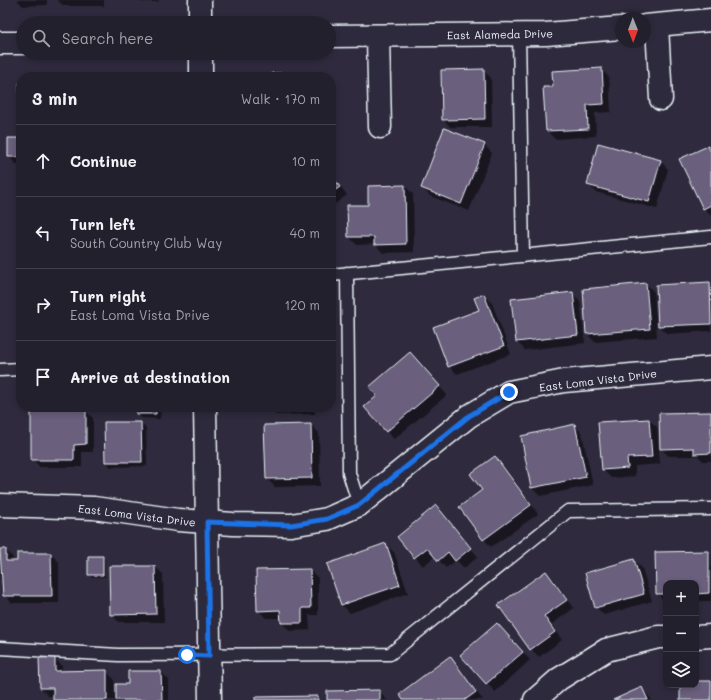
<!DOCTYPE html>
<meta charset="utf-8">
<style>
body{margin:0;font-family:Mali,sans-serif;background:#2b2836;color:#f1f3f6}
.controls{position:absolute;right:12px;bottom:12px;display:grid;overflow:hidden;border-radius:8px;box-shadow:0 2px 6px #0003}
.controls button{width:36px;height:36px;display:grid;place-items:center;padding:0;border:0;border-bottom:1px solid #403e4a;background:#23202e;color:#f1f3f6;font:20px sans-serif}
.compass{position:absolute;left:615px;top:12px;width:36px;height:36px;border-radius:50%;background:#23202e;box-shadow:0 2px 6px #0003;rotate:179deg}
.stop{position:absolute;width:12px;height:12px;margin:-9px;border:3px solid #1a73e8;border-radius:50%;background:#fff}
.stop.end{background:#1a73e8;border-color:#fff;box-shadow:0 1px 4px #0008}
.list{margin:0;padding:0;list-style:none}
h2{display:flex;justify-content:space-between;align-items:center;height:52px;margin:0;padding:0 16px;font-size:17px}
h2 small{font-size:13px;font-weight:400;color:#a3a3aa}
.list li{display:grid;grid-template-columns:26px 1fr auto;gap:12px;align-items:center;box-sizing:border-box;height:72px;padding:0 16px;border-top:1px solid #403e4a}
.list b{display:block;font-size:15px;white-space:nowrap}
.list p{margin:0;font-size:13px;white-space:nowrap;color:#a3a3aa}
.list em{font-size:13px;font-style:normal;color:#a3a3aa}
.icon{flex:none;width:22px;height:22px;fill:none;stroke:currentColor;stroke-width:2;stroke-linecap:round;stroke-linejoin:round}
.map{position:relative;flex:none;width:711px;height:700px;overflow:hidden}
.search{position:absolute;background:#23202e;box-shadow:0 2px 6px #0003;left:16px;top:16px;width:320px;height:44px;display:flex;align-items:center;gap:10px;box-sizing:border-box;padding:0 14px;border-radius:22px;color:#a3a3aa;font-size:15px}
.panel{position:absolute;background:#23202e;box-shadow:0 2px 6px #0003;left:16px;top:72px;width:320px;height:340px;border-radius:16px}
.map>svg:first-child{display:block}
.shadow{fill:#0007}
.building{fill:#6b5e7b;stroke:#e8f1f8}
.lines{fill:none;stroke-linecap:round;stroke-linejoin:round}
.lane-casing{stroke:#e8f1f8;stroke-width:15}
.street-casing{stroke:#e8f1f8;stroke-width:25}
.secondary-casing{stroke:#e8f1f8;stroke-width:25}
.lane{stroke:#2f2a3d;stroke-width:12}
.street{stroke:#2f2a3d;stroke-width:22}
.secondary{stroke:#2f2a3d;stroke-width:22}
.route{stroke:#1a73e8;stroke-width:5}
.labels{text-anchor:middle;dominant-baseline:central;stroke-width:3.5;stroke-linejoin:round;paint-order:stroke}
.street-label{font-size:11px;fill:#e8f1f8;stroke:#2f2a3d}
</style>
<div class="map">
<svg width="711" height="700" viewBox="0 0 711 700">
<rect width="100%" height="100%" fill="#2f2a3d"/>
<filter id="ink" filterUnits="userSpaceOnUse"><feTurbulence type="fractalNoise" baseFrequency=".025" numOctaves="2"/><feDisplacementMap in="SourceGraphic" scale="8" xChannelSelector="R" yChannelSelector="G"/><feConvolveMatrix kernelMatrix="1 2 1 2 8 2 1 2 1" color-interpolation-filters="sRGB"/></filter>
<g filter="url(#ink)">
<path class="shadow" d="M17 0H47V5L23 6Z
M57 0H104V6H64Z
M139 0H158L159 2H141Z
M601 69 609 77 611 112 595 113 596 136 555 139 547 131 554 88Z
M483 70 491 78 492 127H450L443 119Z
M21 139V165H17L9 157Z
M484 145 492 153 469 211 430 196 422 188Z
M708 147 711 150V216L704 208Z
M660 161 668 169 657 209 596 192 588 184Z
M331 173 347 195 331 207Z
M405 186 413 194 414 252 383 253 375 244 357 245 349 237Z
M710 283 711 331 667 334 659 326Z
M646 284 654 292 657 337 595 342 587 334Z
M572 293 580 301 585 343 525 350 517 342Z
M484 295 492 303 511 354 457 374 449 366 480 311Z
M410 353 447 395 394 439 386 431 378 396Z
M32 407H55V410H85L93 418V452H82V467H40L32 459Z
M137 407H161L160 419 142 418 137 413Z
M269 407H315V414L276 415Z
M711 413V461H703L698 456H669L661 449Z
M649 420 657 427 660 464 635 466V476L611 478 603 470Z
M141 423 146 428 147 466 111 467 106 462Z
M311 425 319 433 320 486 275 487 267 479Z
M575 426 582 433 593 485 540 496 532 488Z
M495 457 503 465 538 514 491 547 484 539 483 491Z
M444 514 478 557 464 568 456 560 446 568 435 556 423 566 398 537Z
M386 545 394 552 408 593 350 613 342 605 328 564Z
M0 550H6L13 558V562L51 554 59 562V603H12L4 595 3 579 0 580Z
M708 552 711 554V601H696V583H666V602L657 594 656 553Z
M103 557 105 559V577H92L89 575Z
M634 560 642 568 652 601 604 615 596 607Z
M155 567 163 574 164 622H119L111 614Z
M310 570 318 578V615H309L310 630 290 631 282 623V618H266L258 610Z
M546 572 554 580 574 608 551 625 562 640 539 657 531 649Z
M505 632 530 660 495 692 462 655Z
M54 658 62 666V672L106 671 114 679 115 700H54V696H48L41 688Z
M450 658 483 700H405Z
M129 672H161L169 680V700H117L129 685Z
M642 688 652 700H616Z
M379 691 387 700H328Z"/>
<path class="building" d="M602 68 604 104 587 105 588 129 546 131 543 87H553L552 71Z
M484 69 485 119 442 120 441 70Z
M272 73H316V77H272Z
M19 83H21V112H20Z
M444 128 485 144 461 204 421 188Z
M8 138H21V157H8Z
M598 143 661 160 649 202 587 185Z
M708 146 711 152V205L703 209 679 159Z
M331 174 340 187 331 193Z
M405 185 406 244 374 245V237H348L347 205H368V186Z
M710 282 711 324 658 326 656 285Z
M646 283 650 329 586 334 583 289Z
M573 292 578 335 516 342 511 299Z
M484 294 504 346 448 367 433 327 479 310 474 298Z
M410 352 440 386 386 432 364 407 377 396 369 387Z
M31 407 86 409V444L74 445V460H31Z
M136 407H156V414H136Z
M711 412V453L694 454V448L660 449 659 413Z
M649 419 652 457 627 458 628 468 602 470 598 422Z
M104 422H141L142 462H105Z
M311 424 312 478 266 479 264 425Z
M575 424 586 477 531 488 521 436Z
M495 456 531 505 483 540 459 507 482 490 470 474Z
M436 505 471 548 455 561 448 552 438 561 427 548 414 558 397 537Z
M386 543 400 585 341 605 327 564Z
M0 549H6V561H17V553H51L52 596H3Z
M709 551V593L696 594V583H666V594H656L655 552Z
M88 556H103V575H88Z
M634 559 644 594 595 608 585 573Z
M109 566H155L156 614 110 615Z
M310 569 311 608H302V623H281L280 610 257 611 256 570Z
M546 571 567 600 544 616 555 632 530 650 498 605Z
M497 623 523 652 486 684 460 655Z
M450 656 476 692 465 700H403L399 694Z
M55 657V671L107 670V700H53V688H40L39 658Z
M128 671H161L162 700H116V684H128Z
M696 681H711V700H680V685H696Z
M642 687 648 700H613Z
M380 690V700H327V691Z
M318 696V700H255V697Z"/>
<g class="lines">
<defs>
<path id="lane" d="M519 34 523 256
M347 273 349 473 359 505
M331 275 711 237
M0 370 21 369
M0 648 118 655 390 654 568 511 711 509"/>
<path id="street" d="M657 26 661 99
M378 36 380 127
M0 505 94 508 178 520 233 524 291 525 327 519 359 505 469 416 509 392 564 381 711 368
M696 637 711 636
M535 700 559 679 606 650 658 637H666"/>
<path id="secondary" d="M200 0V23
M645 26 711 20
M329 36 546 34 621 28
M0 43H23
M201 53V77
M205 407 210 700"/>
</defs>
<use href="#lane" class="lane-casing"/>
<use href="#street" class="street-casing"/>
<use href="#secondary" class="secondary-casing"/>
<use href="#lane" class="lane"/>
<use href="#street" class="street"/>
<use href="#secondary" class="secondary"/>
</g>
</g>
<g class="lines" filter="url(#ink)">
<path class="route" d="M187 655 209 656 207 522 291 525 327 519 359 505 469 416 509 392"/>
</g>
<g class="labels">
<g class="street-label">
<text transform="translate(500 34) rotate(-1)">East Alameda Drive</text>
<text transform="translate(598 380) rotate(-7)">East Loma Vista Drive</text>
<text transform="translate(137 515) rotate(7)">East Loma Vista Drive</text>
</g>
</g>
</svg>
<div class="controls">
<button>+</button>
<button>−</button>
<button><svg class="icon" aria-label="layers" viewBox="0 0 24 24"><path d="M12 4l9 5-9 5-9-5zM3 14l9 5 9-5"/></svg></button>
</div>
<svg class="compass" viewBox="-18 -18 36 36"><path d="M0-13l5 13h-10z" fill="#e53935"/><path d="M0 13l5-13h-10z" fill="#a3a3aa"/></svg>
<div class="stop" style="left:187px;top:655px"></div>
<div class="stop end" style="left:509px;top:392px"></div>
<div class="search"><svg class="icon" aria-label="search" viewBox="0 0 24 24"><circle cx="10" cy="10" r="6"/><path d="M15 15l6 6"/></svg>Search here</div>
<section class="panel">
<h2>3 min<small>Walk · 170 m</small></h2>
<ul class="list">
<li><svg class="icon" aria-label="ahead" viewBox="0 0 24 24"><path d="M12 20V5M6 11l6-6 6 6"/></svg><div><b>Continue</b></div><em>10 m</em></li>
<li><svg class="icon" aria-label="left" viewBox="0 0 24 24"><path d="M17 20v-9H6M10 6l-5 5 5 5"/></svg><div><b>Turn left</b><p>South Country Club Way</p></div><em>40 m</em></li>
<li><svg class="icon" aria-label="right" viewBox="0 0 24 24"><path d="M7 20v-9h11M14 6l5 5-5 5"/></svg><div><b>Turn right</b><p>East Loma Vista Drive</p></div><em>120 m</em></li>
<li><svg class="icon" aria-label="arrive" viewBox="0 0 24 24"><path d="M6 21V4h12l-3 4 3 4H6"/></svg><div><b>Arrive at destination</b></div></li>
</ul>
</section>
</div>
